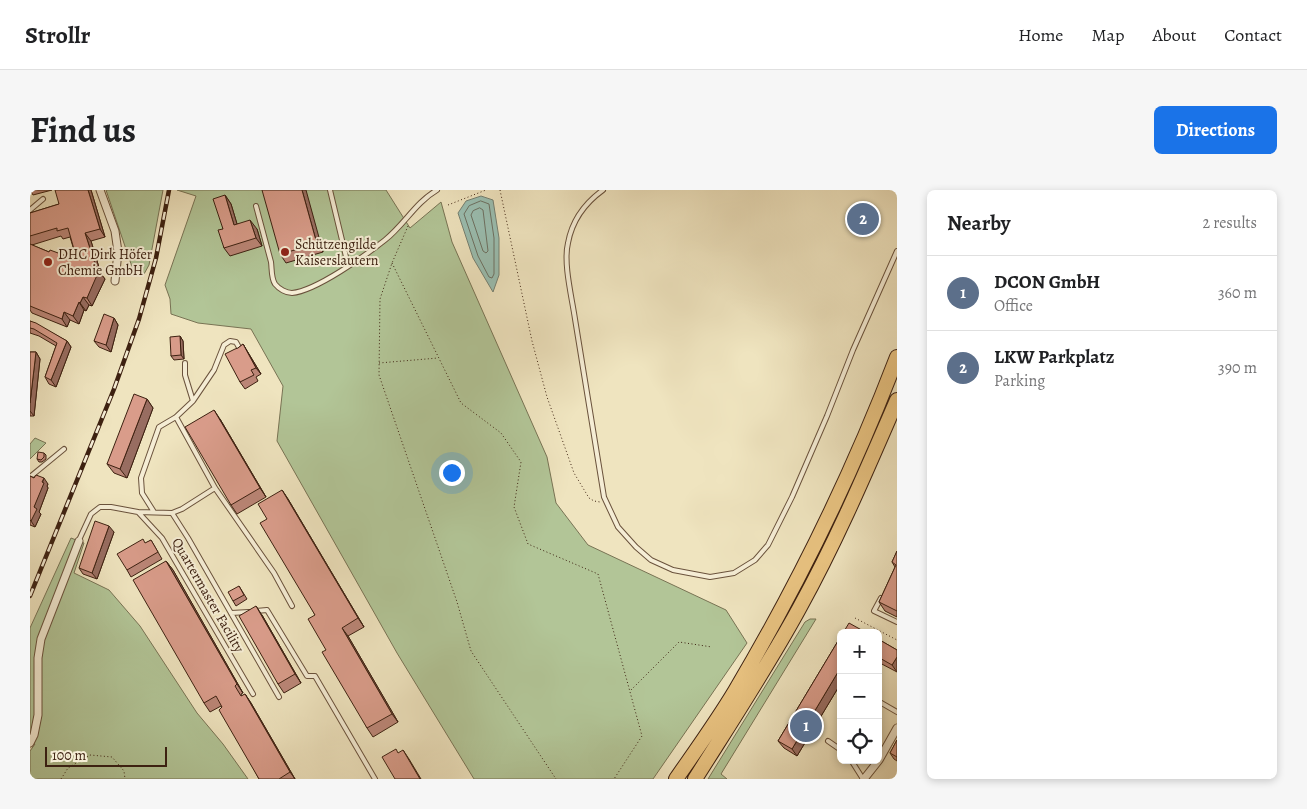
<!DOCTYPE html>
<meta charset="utf-8">
<style>
body{margin:0;font-family:Alegreya,serif;background:#f6f6f6;color:#202124}
.controls{position:absolute;right:15px;bottom:15px;display:grid;overflow:hidden;border-radius:8px;box-shadow:0 2px 8px #0003}
.controls button{width:45px;height:45px;display:grid;place-items:center;padding:0;border:0;border-bottom:1px solid #e0e0e0;background:#fff;color:#202124;font:25px sans-serif}
.scale{position:absolute;left:15px;bottom:12px;width:122px;box-sizing:border-box;padding-left:5px;border:2px solid #3d2111;border-top:0;font-size:14px;line-height:18px;white-space:nowrap;color:#3d2111;-webkit-text-stroke:4px #f5edd5;paint-order:stroke}
.you{position:absolute;left:421px;top:282px;width:18px;height:18px;margin:-12px;border:4px solid #fff;border-radius:50%;background:#1a73e8;box-shadow:0 0 0 8px #1a73e833}
.badge{display:grid;place-items:center;width:32px;height:32px;border-radius:50%;background:#1a73e8;color:#fff;font-size:16px;font-weight:700}
.pin{position:absolute;translate:-50% -50%;border:2px solid #fff;box-shadow:0 1px 5px #0006}
.list{margin:0;padding:0;list-style:none}
h2{display:flex;justify-content:space-between;align-items:center;height:65px;margin:0;padding:0 20px;font-size:21px}
h2 small{font-size:16px;font-weight:400;color:#757577}
.list li{display:grid;grid-template-columns:32px 1fr auto;gap:15px;align-items:center;box-sizing:border-box;height:75px;padding:0 20px;border-top:1px solid #e0e0e0}
.list b{display:block;font-size:19px;white-space:nowrap}
.list p{margin:0;font-size:16px;white-space:nowrap;color:#757577}
.list em{font-size:16px;font-style:normal;color:#757577}
.icon{flex:none;width:28px;height:28px;fill:none;stroke:currentColor;stroke-width:2;stroke-linecap:round;stroke-linejoin:round}
.map{position:relative;flex:none;width:867px;height:589px;overflow:hidden;border-radius:8px}
header{display:flex;align-items:center;gap:30px;box-sizing:border-box;height:70px;padding:0 25px;background:#fff;border-bottom:1px solid #e0e0e0}
header strong{font-size:24px}
nav{display:flex;gap:28px;margin-inline-start:auto;font-size:18px}
.intro{display:flex;align-items:center;justify-content:space-between;box-sizing:border-box;height:120px;padding:0 30px}
h1{margin:0;font-size:35px}
.button{padding:12px 22px;border-radius:8px;background:#1a73e8;color:#fff;font-size:18px;font-weight:700}
main{display:flex;gap:30px;padding:0 30px}
aside{flex:1;background:#fff;border-radius:8px;box-shadow:0 2px 8px #0003}
.map>svg:first-child{display:block}
.green{fill:#b2c597;stroke:#787354}
.water{fill:#9abfb2;stroke:#758072}
.lines{fill:none;stroke-linecap:round;stroke-linejoin:round}
.shore{stroke:#6c7062;stroke-width:1}
.service-casing{stroke:#6a523c;stroke-width:6}
.minor-casing{stroke:#6a523c;stroke-width:9}
.motorway-casing{stroke:#3d2111;stroke-width:16}
.path{stroke:#3d2111;stroke-width:1;stroke-dasharray:1 2.5;stroke-linecap:butt}
.service{stroke:#f5edd5;stroke-width:4}
.minor{stroke:#f5edd5;stroke-width:7}
.motorway{stroke:#e8c280;stroke-width:14}
.rail-casing{stroke:#3d2111;stroke-width:4.5}
.rail{stroke:#f5edd5;stroke-width:2.5;stroke-dasharray:8;stroke-linecap:butt}
.wall{fill:#bb8677;stroke:#3d2111;fill-rule:evenodd}
.shaded-wall{fill:#986d61;stroke:#3d2111}
.building{fill:#d99c8a;stroke:#3d2111}
.poi-dot{fill:#8f2418;stroke:#f5edd5;stroke-width:2}
.labels{text-anchor:middle;dominant-baseline:central;stroke-width:4;stroke-linejoin:round;paint-order:stroke}
.poi-label{font-size:14px;fill:#3d2111;stroke:#f5edd5;text-anchor:start}
.street-label{font-size:14px;fill:#3d2111;stroke:#f5edd5}
</style>
<header>
<strong>Strollr</strong>
<nav><a>Home</a><a>Map</a><a>About</a><a>Contact</a></nav>
</header>
<div class="intro"><h1>Find us</h1><a class="button">Directions</a></div>
<main>
<div class="map">
<svg width="867" height="589" viewBox="0 0 867 589">
<rect width="100%" height="100%" fill="#efe4bf"/>
<filter id="stains"><feTurbulence type="fractalNoise" baseFrequency=".004" numOctaves="4"/><feColorMatrix values="0 0 0 0 .2 0 0 0 0 .09 0 0 0 0 .02 0 0 0 .5 -.17"/></filter>
<radialGradient id="worn" r=".72"><stop offset=".6" stop-color="#630" stop-opacity="0"/><stop offset="1" stop-color="#630" stop-opacity=".3"/></radialGradient>
<path class="green" d="M76 0H133L119 75 114 84 102 77Z
M147 0H356L380 38 411 12 422 52 517 267 526 313 558 355 696 420 717 453 623 589H444L367 463 247 251 253 196 221 139 168 133 141 124 140 109 135 95 166 6Z
M5 248 16 253 0 269V254Z
M41 348 54 353 44 383 79 400 110 436 167 523 193 554 218 589H0V561L5 554 0 551V438Z
M780 429H786L691 584 697 589H678L775 432Z"/>
<path class="water" d="M451 6 463 10 469 48V85L463 102 443 68 428 23 436 11Z"/>
<g class="lines">
<path class="shore" d="M451 11 459 14 464 48V84L462 88 459 87 448 66 434 24 439 16Z
M450 18 453 20 458 61 456 63 453 61 441 25 443 21Z"/>
<defs>
<path id="service" d="M300 0 318 75
M573 0C555 13 542 31 538 53 533 73 542 108 545 129 555 188 564 248 574 307L588 337 606 357 621 370 643 380 680 387 704 383 725 370 738 355 762 307 797 226 823 160 867 61
M226 16C231 35 236 53 241 72 242 79 241 88 245 94 249 99 256 103 262 103 286 101 336 65 355 50 375 34 385 13 407 0
M0 20 13 9
M163 211 184 180 194 155 200 151 206 152 211 161
M146 227 185 298 244 383 262 416
M0 287 34 259
M108 322 142 323 152 319 185 298
M124 322 112 303 111 288 129 237 146 227 163 211 155 185V173
M142 323 158 348 249 507
M49 350 61 324 70 317H81L108 322 132 348 223 504
M851 408 844 421 867 432
M226 421 237 420 277 486H285L345 589
M201 423 219 422
M848 511 867 522
M798 551 811 560
M821 570 833 589"/>
<path id="minor" d="M70 0 85 41 88 62 85 91
M0 553 4 545 8 525V468L11 449 49 351
M834 589 849 570 867 538"/>
<path id="motorway" d="M646 589C666 560 687 531 705 501 768 395 823 282 867 167
M665 589C701 532 738 476 770 417 807 350 837 279 867 210"/>
</defs>
<use href="#service" class="service-casing"/>
<use href="#minor" class="minor-casing"/>
<use href="#motorway" class="motorway-casing"/>
<path class="path" d="M470 0 502 151 517 207 544 283 559 308 564 311 570 312
M418 15 456 0
M378 36 362 73 350 109 349 185 427 412 441 461 526 589
M362 73 431 213 471 243 491 272 484 317 498 354 568 384 612 546 584 589
M349 173 408 168
M825 428 867 450
M601 500 649 452 682 457
M31 589 38 578 60 565 82 567 94 581 95 589"/>
<use href="#service" class="service"/>
<use href="#minor" class="minor"/>
<use href="#motorway" class="motorway"/>
<defs>
<path id="rail" d="M0 406 84 199 109 129 126 68 139 0"/>
</defs>
<use href="#rail" class="rail-casing"/>
<use href="#rail" class="rail"/>
</g>
<path class="wall" d="M0 0H22L3 5Z
M61 0 75 47 61 51 71 84 75 89 62 116 59 115 56 121 54 120 49 134 40 130 37 137 2 123 0 120V23L29 14ZM31 46 33 49 40 47 47 70 19 62 2 55Z
M272 0 293 62 256 73 250 64Z
M195 5 201 14 207 34 227 39 232 56 200 66 194 58 193 39Z
M84 128 88 135 81 162 69 157 64 151Z
M0 131 37 151 41 157 26 197 19 194 15 187 26 156 9 146 0 143Z
M150 146 153 151 154 169 144 170 141 166Z
M213 154 231 184 226 187 228 191 215 199 210 192 208 158Z
M0 162H6L10 169 4 226H0Z
M117 209 123 218 97 288 84 283 77 274Z
M190 229 236 307 207 324 201 315Z
M14 263 16 265V269L12 272H9L7 269Z
M0 286 18 294 17 296 18 298 9 322 11 324 5 337 0 335Z
M252 300 258 309 334 437 318 446 368 532 343 547 337 538 285 425 237 329Z
M84 342 67 389 53 384 49 378Z
M121 350 132 369 101 387 97 380 116 353Z
M867 361V427L855 421 849 412 865 377 862 372Z
M136 371 143 380 213 503 211 504 212 506 215 504 221 513 265 589H229L191 516 180 522 174 513Z
M209 396 217 409 206 416 203 411Z
M232 425 271 493 254 503 248 494Z
M811 446V493L767 566 754 558 748 551Z
M848 449 867 460V482L848 472Z
M867 550V571L864 569 860 563Z"/>
<path class="shaded-wall" d="M58 0H61L75 47 70 39Z
M272 0H276L293 62 287 54Z
M195 5 201 14 210 44 204 35Z
M220 30 227 39 232 56 226 48Z
M55 43 61 51 71 84 75 89 62 116 57 108 67 80Z
M53 107 59 115 56 121 50 113Z
M49 112 54 120 49 134 43 126Z
M34 122 40 130 37 137 32 129Z
M84 128 88 135 81 162 76 155Z
M150 146 153 151 154 169 151 165Z
M37 151 41 157 26 197 21 190Z
M213 154 217 161 231 184 226 178Z
M6 162 10 169 4 226 0 221V213Z
M117 209 123 218 97 288 90 279Z
M184 220 190 229 236 307 230 298Z
M14 288 18 294 17 296 18 298 9 322 11 324 5 337 1 331 4 317Z
M252 300 258 309 334 437 328 428Z
M79 336 84 342 67 389 62 383Z
M136 371 143 380 213 503 207 494Z
M226 416 232 425 271 493 265 484Z
M312 438 318 446 368 532 362 524Z
M867 467V482L862 475Z
M811 477V493L767 566 762 559Z
M215 504 221 513 265 589 260 582Z
M373 560 379 569 391 589H390Z"/>
<path class="building" d="M25 0H58L70 39 55 43 67 80 69 81 64 92 57 108 53 107 50 113 49 112 43 126 34 122 32 129 0 116V54L19 62 20 60 47 70 38 38 27 41V38L0 46V23L29 14Z
M232 0H272L287 54 250 64Z
M195 5 204 35 220 30 226 48 194 58 188 40 193 39 183 9Z
M74 124 84 128 76 155 64 151Z
M0 131 6 133 37 151 21 190 15 187 27 153 4 139 0 138Z
M150 146 151 165 141 166 140 147Z
M213 154 226 178 221 180 224 185 210 192 195 164 205 159 208 158Z
M0 162H6L0 213Z
M104 204 117 209 90 279 77 274Z
M184 220 230 298 201 315 155 237Z
M8 262 14 263V267L11 270 7 269Z
M6 285 14 288 12 292 14 293 4 317 7 319 1 331 0 330V286L4 288Z
M252 300 328 428 312 438 362 524 337 538 292 462 296 460 278 429 285 425 230 333 237 329 228 314Z
M65 331 79 336 62 383 49 378Z
M113 349 115 353 121 350 128 362 97 380 87 364Z
M867 361V421L849 412 866 375 862 372Z
M136 371 207 494 205 496 211 506 215 504 260 582 249 589H229L189 520 192 517 186 506 174 513 103 390Z
M209 396 214 405 203 411 198 402Z
M226 416 265 484 248 494 209 426Z
M819 433 837 443H813Z
M811 446V477L762 559 748 551Z
M848 449 867 460V467L862 475 848 467Z
M867 550V567L860 563Z
M366 559 368 563 373 560 390 589H365L352 567Z"/>
<g class="poi-dot">
<circle cx="255" cy="62" r="5"/>
<circle cx="18" cy="72" r="5"/>
</g>
<g class="labels">
<g class="poi-label">
<text x="265" y="54">Schützengilde<tspan x="265" dy="16">Kaiserslautern</tspan></text>
<text x="28" y="64">DHC Dirk Höfer<tspan x="28" dy="16">Chemie GmbH</tspan></text>
</g>
<g class="street-label">
<text transform="translate(178 405) rotate(60)">Quartermaster Facility</text>
</g>
</g>
<rect width="100%" height="100%" filter="url(#stains)"/>
<rect width="100%" height="100%" fill="url(#worn)"/>
</svg>
<div class="controls">
<button>+</button>
<button>−</button>
<button><svg class="icon" aria-label="locate" viewBox="0 0 24 24"><circle cx="12" cy="12" r="6"/><path d="M12 2v4M12 18v4M2 12h4M18 12h4"/></svg></button>
</div>
<div class="scale">100 m</div>
<div class="you"></div>
<div class="pin badge" style="left:776px;top:536px;background:#5c6f8a">1</div>
<div class="pin badge" style="left:833px;top:29px;background:#5c6f8a">2</div>
</div>
<aside>
<h2>Nearby<small>2 results</small></h2>
<ul class="list">
<li><span class="badge" style="background:#5c6f8a">1</span><div><b>DCON GmbH</b><p>Office</p></div><em>360 m</em></li>
<li><span class="badge" style="background:#5c6f8a">2</span><div><b>LKW Parkplatz</b><p>Parking</p></div><em>390 m</em></li>
</ul>
</aside>
</main>
